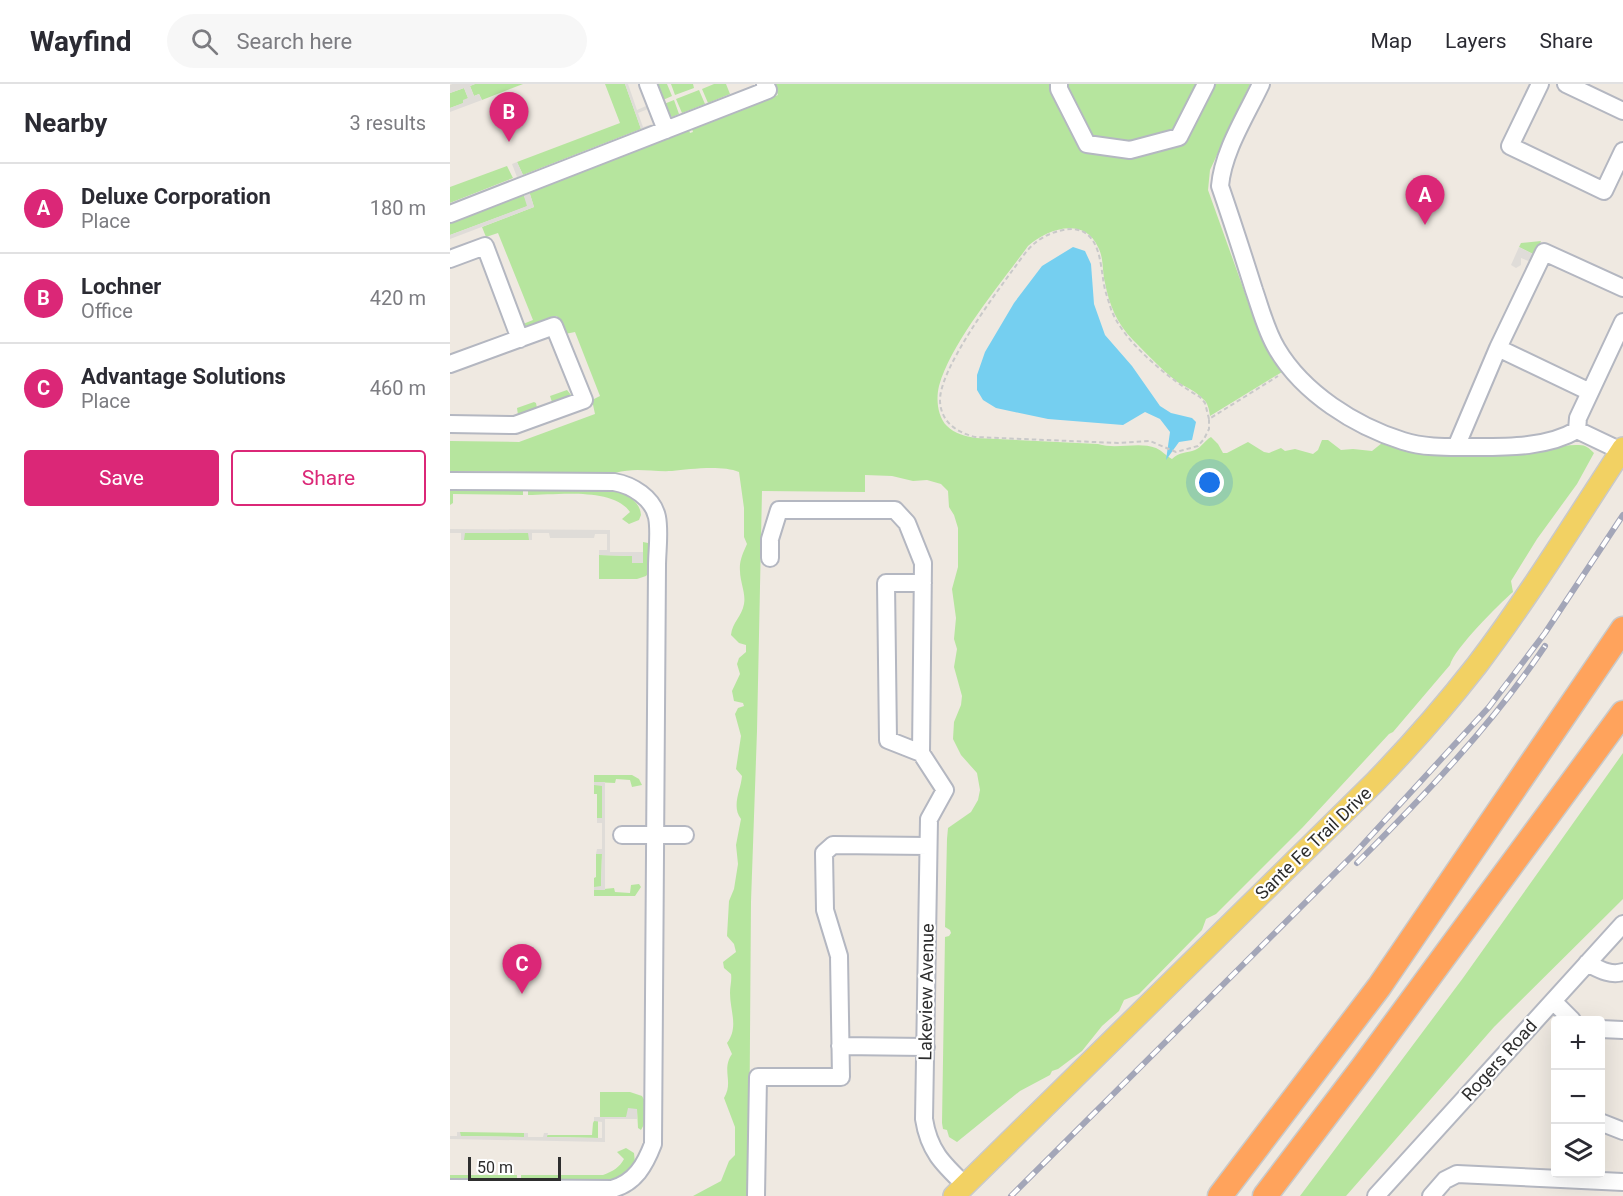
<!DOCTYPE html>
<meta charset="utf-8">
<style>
body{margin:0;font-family:Roboto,sans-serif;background:#f7f7f7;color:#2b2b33}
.controls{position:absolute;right:18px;bottom:18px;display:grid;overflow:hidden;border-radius:6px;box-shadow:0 6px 24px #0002}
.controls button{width:54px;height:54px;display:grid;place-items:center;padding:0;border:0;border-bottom:2px solid #e1e1e2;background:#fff;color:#2b2b33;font:30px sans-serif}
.scale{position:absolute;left:18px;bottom:15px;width:93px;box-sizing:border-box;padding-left:6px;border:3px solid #2e2e2e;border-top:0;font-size:16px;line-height:21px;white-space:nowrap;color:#2e2e2e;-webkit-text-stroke:4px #fff;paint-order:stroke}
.you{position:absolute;left:760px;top:399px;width:21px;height:21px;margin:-15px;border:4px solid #fff;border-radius:50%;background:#1a73e8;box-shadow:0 0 0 9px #1a73e833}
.badge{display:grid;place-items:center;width:39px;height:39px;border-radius:50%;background:#db2777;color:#fff;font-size:20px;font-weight:700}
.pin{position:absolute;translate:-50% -50px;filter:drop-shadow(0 2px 3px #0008)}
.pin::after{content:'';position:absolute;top:32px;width:21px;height:18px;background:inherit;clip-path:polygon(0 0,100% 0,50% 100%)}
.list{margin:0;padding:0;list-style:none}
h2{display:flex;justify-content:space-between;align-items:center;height:78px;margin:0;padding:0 24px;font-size:26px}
h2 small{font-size:20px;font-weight:400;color:#7c7c81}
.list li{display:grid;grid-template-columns:39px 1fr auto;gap:18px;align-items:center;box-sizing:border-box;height:90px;padding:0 24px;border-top:2px solid #e1e1e2}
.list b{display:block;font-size:22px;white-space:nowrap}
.list p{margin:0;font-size:20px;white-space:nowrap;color:#7c7c81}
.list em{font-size:20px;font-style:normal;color:#7c7c81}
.actions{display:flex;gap:12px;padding:18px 24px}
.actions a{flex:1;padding:14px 0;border:2px solid #db2777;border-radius:6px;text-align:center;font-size:21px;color:#db2777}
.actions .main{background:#db2777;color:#fff}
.icon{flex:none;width:33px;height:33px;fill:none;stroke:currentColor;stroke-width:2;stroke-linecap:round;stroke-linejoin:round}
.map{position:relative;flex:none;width:1173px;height:1112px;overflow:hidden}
header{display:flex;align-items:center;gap:36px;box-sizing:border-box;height:84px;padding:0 30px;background:#fff;border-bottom:2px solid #e1e1e2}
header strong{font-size:28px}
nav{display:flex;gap:33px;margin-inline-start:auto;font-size:21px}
.search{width:420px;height:54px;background:#f7f7f7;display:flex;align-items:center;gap:15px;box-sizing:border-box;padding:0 21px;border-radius:33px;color:#7c7c81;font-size:22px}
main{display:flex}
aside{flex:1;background:#fff}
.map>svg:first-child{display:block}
.green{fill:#b6e59e}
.plaza{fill:#dfdcd8}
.water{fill:#75cff0}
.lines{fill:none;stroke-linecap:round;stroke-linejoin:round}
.minor-casing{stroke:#b4b7c1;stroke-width:20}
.major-casing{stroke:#c9c9c9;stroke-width:24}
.highway-casing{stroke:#c9c9c9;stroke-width:27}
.path{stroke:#c9c9c9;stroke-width:2;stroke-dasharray:4.5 3;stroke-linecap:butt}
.minor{stroke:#fff;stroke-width:16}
.major{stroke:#f2d163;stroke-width:21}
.highway{stroke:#ffa35c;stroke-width:24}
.rail-casing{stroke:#a3a6b8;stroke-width:6}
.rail{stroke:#fff;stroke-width:4;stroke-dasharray:11;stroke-linecap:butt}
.labels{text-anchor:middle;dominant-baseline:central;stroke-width:4.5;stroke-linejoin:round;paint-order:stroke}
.street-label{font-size:18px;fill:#2e2e2e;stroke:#fff}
</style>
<header>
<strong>Wayfind</strong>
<div class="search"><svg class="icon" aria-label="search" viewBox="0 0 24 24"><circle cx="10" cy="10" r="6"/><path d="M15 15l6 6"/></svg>Search here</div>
<nav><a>Map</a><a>Layers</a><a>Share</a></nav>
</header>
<main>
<aside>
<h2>Nearby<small>3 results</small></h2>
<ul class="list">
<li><span class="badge">A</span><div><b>Deluxe Corporation</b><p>Place</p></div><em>180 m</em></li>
<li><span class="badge">B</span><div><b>Lochner</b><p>Office</p></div><em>420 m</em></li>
<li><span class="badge">C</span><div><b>Advantage Solutions</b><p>Place</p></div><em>460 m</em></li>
</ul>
<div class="actions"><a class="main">Save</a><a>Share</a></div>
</aside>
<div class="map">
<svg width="1173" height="1112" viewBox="0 0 1173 1112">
<rect width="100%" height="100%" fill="#efe9e1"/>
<path class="green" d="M25 0H73L32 16 29 10 24 12 20 2Z
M155 0H175L191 45 73 91 67 78 170 39Z
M207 0H217L222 12 213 16Z
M221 0H243L244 4 225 11Z
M264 0H276L280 10 258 19 252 5Z
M324 0H800L760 86 758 106 810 251 832 288 760 332C759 325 758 319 753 315 746 307 735 303 726 297 711 285 697 270 683 256 667 240 659 220 655 199 652 187 654 174 648 163 634 132 597 145 578 162 550 201 502 257 489 302 486 314 487 332 497 342 505 350 515 352 526 354L648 360C667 366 688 357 706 364 711 366 715 371 722 375 729 368 737 369 745 366 752 363 755 356 761 353L768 360 773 369H777L798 358 814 368 819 369 831 364 835 367 845 365 863 370 868 366 872 356H878L891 366 903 365 922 367 932 359C973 371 1031 375 1074 370 1092 368 1111 360 1129 361 1136 361 1139 364 1144 369L1127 400 1087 455 1061 497 1063 508C1049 520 1004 565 1000 581L943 648 939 650 853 743 766 830 756 835 752 846 689 910 674 916 669 927 652 942 632 967 608 985 602 987 600 991 570 1007 507 1058 499 1053 497 1046 493 1045 492 1039 495 853 499 852 501 849 500 846 495 843 497 755 498 744 521 728 528 716 530 706 527 689 511 671 503 655 504 638 511 621 512 612 504 583 507 565 504 555 506 534 502 505 508 483V444L504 431 499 423 498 407 491 400 477 396 463 397 442 392 415 391V408L312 407 307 647 301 818 299 1085 301 1112H243L271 1097 279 1077 285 1071V1043L274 1014C284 998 271 986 282 970L277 959C289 943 280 927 280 909 280 902 282 896 281 890L274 884 273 878 286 868 284 860 277 852 279 817 284 805 288 780 286 761 291 735C281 722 291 706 292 692L286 685 291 652 285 630 288 624 294 622 293 619 284 617 282 607 290 590 287 580 289 574 296 568V561L289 559 281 551C282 539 292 532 294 520 296 509 290 498 290 487 289 477 293 469 297 460L294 453V424L289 388C272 381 240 385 222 387 200 388 186 383 165 389L0 387V357L69 358 145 330 142 316 150 312 125 248 115 250 107 232 75 244 73 240 83 236 48 149 36 153 32 143 84 123 79 107 233 47 239 46 240 49 243 48 242 45 245 43 328 11Z
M14 4 18 14 14 19 0 24V9Z
M249 6 255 20 232 29 226 15Z
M224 16 229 30 222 33 218 30 214 20Z
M57 82 63 94 0 119V103Z
M73 109 78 122 0 151V137Z
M1091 157 1085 171 1069 163 1071 159Z
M117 306 121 311 120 312 102 318 100 312Z
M84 318 86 319 87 324 68 331 67 324Z
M0 405 73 406V411L3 410V419L0 421Z
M81 405 164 407C177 410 190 417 191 431L189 436 179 440 172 435 180 428C163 403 106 411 78 411V406Z
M14 449H79V456H14Z
M193 458 198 459 200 464 199 488 196 492 187 495H149V471L183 472 193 479Z
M1173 669V815L1044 943 896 1112H850L1013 894Z
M144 691H182L189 695 192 701 182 703 180 696 166 695 165 699 144 698Z
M144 701H152V734H147V710H144Z
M146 770H152L151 803H144V794L146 793Z
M189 800 191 803 185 812H144V806L164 804 165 808 180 809 181 801Z
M150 1008H180L192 1012C198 1021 197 1037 191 1046L188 1044 187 1025 176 1033H150Z
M144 1037H148V1054L97 1053V1051H142L143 1039Z
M10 1048 74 1049V1053L10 1052Z
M176 1064 184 1069 185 1079C177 1088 170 1094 157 1097L71 1096V1091H153C162 1088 170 1083 174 1075L167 1068Z
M0 1091H67V1097L0 1096Z"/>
<path class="plaza" d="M2 0H25L20 2 24 12 29 10 32 16 0 28V24L13 19V16L18 14 14 4 0 9V1Z
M175 0H178L187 26 196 22 198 25 188 29 193 43 203 40 205 43 0 122V119L67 93 62 80 67 78 73 91 191 45Z
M79 107 84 123 0 155V151L77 122 73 109Z
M1069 163 1085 171 1081 178 1071 174V181L1066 184 1061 181Z
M0 445 160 446V468H193V479H182V472L149 471V466H157V450H145L144 454H100L99 449H82V456H79L78 449H15L14 456H11V449H0Z
M144 698H155V806H144V803L151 802 152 770H146L147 765H152V739H147V734H152V702L144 701Z
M178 1024 187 1025V1035H155V1058L0 1055V1052H7V1048H10L11 1052 74 1053V1049H78V1053H93L94 1049H98L97 1053 152 1054V1038L144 1037V1033H176Z"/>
<path class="water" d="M623 163 635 167 641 180 644 220 655 251 682 282 710 322 721 329 742 334 746 338 742 356 729 358 716 376 720 348 710 335 695 328 673 341 598 335 546 324 533 316 527 306V291L535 268 564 219 592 182Z"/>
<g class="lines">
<defs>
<path id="minor" d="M198 0 216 46
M609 0V5L637 60 680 66 729 53 756 0
M811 0C796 32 773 67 770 102 782 137 793 171 804 206 811 226 816 247 827 265 853 309 905 342 953 357 975 364 999 363 1021 363 1055 363 1097 364 1127 346L1171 367
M1090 0 1060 62 1154 107 1173 67
M1116 0 1173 27
M0 130 318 6 315 0
M0 175 35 162 70 255
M1048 264 1140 308
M0 280 104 242 134 316 65 341 0 340
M1127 346 1128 334 1173 238
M1006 363 1048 264 1094 168 1173 204
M0 397 164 398C182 401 203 414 207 433 210 448 207 467 207 482L203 1060C195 1081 185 1099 162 1105L0 1104
M320 474V455L329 426H445L457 439 473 479 471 669 495 706 479 735 474 1035C479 1067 493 1080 515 1101
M471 669 438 656 436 499H473
M172 751H235
M1137 879C1149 885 1160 892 1173 888
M1103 917 1122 936
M1150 945 1173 946
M390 962 476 963
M1150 1038 1173 1047
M306 1112 308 993H391L389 872 375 826 374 769 383 761 478 762
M926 1112 1173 840
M981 1112 995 1096 1007 1090 1173 1098"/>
<path id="major" d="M504 1112 925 698C961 661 995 622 1027 581 1080 511 1125 437 1173 364"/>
<path id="highway" d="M770 1112 929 903 1173 545
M815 1112 913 983 1173 629"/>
</defs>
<use href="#minor" class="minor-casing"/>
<use href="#major" class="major-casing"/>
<use href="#highway" class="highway-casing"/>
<path class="path" d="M759 335 755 319 750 313C720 296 673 258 661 225 658 215 654 205 653 194 650 175 648 147 623 145 610 145 594 151 585 159 576 166 569 178 562 187 543 213 489 286 490 317 491 338 506 348 525 353L668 359 700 357 726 368 748 362 754 355 759 345V335L828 292"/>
<use href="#minor" class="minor"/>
<use href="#major" class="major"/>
<use href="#highway" class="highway"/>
<defs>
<path id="rail" d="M907 779C974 712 1042 641 1095 562
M561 1112 905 769 1039 623 1095 549 1173 431"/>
</defs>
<use href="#rail" class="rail-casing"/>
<use href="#rail" class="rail"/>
</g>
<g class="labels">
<g class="street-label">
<text transform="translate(863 759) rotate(-44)">Sante Fe Trail Drive</text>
<text transform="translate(476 908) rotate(-89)">Lakeview Avenue</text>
<text transform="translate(1049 976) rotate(-48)">Rogers Road</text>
</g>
</g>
</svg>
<div class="controls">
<button>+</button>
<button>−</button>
<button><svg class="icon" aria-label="layers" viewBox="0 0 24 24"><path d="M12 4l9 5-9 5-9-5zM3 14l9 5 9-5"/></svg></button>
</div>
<div class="scale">50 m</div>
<div class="you"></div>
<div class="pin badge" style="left:975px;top:141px">A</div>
<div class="pin badge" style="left:59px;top:58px">B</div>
<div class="pin badge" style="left:72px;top:910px">C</div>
</div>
</main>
